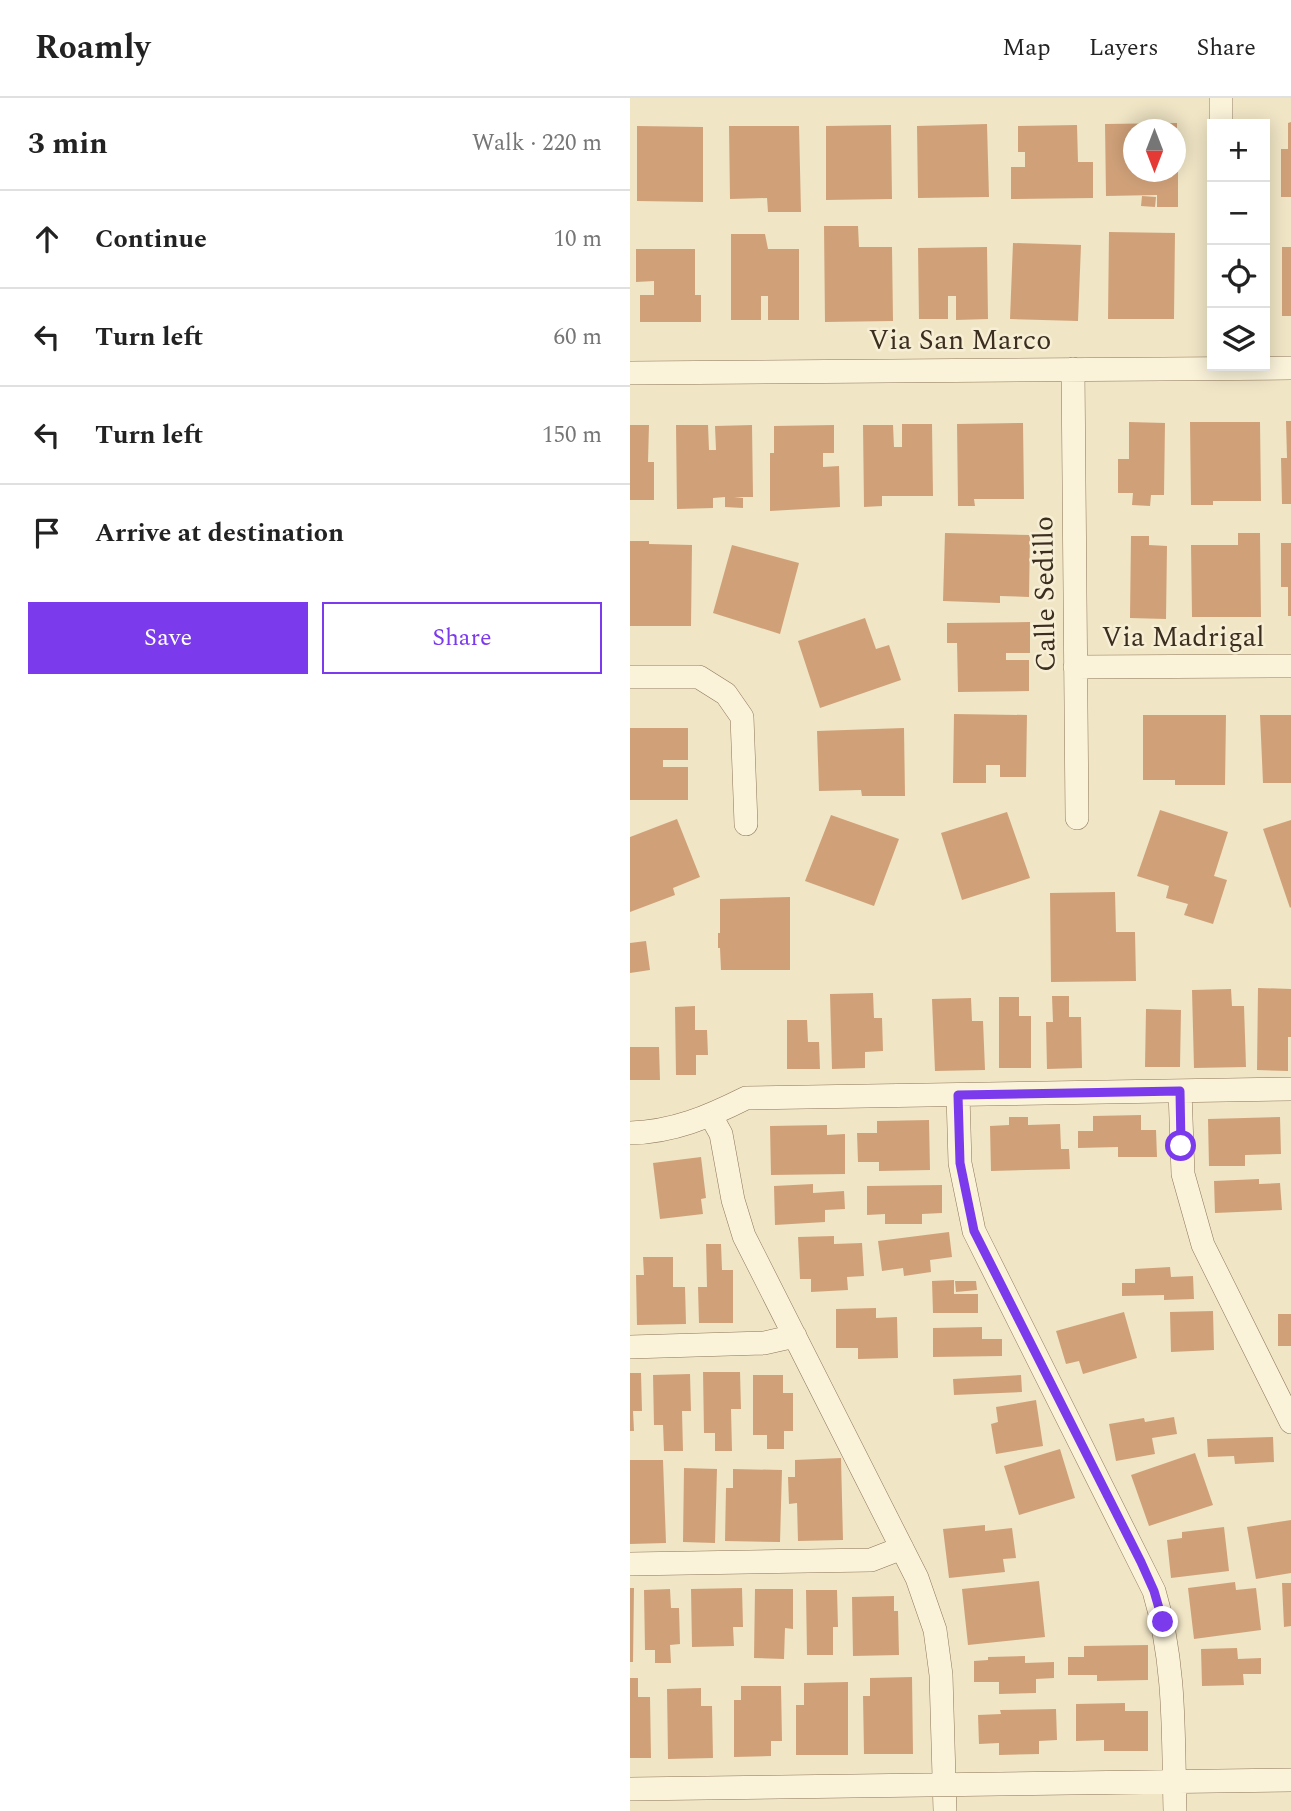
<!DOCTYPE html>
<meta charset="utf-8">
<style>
body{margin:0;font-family:Spectral,serif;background:#f2f2f2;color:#222}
.controls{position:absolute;right:21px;top:21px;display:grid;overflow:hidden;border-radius:0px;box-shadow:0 4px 18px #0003}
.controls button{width:63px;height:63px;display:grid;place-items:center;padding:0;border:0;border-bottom:2px solid #e0e0e0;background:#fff;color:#222;font:35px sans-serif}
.compass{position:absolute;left:493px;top:21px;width:63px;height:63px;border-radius:50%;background:#fff;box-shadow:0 4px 18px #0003;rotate:180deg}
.stop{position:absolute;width:21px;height:21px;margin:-16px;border:5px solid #7c3aed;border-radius:50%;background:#fff}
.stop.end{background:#7c3aed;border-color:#fff;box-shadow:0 2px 7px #0008}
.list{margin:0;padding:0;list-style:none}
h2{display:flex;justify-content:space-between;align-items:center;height:91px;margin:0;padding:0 28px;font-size:30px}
h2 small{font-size:23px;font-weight:400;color:#767676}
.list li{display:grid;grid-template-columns:46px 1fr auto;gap:21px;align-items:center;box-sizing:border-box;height:98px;padding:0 28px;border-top:2px solid #e0e0e0}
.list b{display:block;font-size:26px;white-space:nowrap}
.list em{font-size:23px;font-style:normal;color:#767676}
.actions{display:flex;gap:14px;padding:21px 28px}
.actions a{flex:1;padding:16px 0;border:2px solid #7c3aed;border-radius:0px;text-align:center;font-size:24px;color:#7c3aed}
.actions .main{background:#7c3aed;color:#fff}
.icon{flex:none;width:38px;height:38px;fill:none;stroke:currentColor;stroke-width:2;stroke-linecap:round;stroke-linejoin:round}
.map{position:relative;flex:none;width:661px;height:1713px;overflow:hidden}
header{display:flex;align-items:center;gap:42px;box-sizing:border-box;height:98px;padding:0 35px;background:#fff;border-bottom:2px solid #e0e0e0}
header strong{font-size:33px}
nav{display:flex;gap:38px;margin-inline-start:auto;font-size:24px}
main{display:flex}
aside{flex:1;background:#fff}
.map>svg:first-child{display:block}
.building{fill:#d0a179}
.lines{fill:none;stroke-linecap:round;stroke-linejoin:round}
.street-casing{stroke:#8d775a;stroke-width:24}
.street{stroke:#faf2d9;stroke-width:23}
.route{stroke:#7c3aed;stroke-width:9}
.labels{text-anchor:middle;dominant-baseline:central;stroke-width:5;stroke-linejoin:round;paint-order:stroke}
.street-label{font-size:28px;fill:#3c2e1f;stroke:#f7efd5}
</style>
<header>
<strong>Roamly</strong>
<nav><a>Map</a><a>Layers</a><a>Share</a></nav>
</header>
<main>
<aside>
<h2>3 min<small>Walk · 220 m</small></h2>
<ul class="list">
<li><svg class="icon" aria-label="ahead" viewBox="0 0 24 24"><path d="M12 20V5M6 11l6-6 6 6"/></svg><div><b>Continue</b></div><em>10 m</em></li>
<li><svg class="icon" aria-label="left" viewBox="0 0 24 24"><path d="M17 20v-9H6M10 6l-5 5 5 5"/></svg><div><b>Turn left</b></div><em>60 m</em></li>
<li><svg class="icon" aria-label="left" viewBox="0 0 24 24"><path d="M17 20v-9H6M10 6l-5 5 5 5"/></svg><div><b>Turn left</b></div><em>150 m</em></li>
<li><svg class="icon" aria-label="arrive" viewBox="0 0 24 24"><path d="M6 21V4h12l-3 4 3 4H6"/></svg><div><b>Arrive at destination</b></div></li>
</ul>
<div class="actions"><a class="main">Save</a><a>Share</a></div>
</aside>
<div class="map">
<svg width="661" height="1713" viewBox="0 0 661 1713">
<rect width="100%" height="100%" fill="#f0e5c5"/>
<path class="building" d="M661 24V99H651V51H658V25Z
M547 25V32H503V74H548V109H527V97L476 98 475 26Z
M357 26 359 99 288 100 287 28Z
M261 27 262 101 196 102V28Z
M447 27 448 64H463V100L381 101V69H395V54H388V28Z
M7 28 73 29V104L7 103Z
M99 28H169L171 114H138L137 100 100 101Z
M512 98 526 99 525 109 511 108Z
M194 128H228L229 149H262L263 223 195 224Z
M479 134 545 135 544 221H478Z
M101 136H135L138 151H169V222H138V198H131V222H101Z
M383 145 451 147 448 223 380 221Z
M357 149 358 221 326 222V198H318V221H289L288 150Z
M652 149H661V218H652Z
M6 151H65V197H71V224H10V197H24V183L6 184Z
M656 323H661V406H652L651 360H657Z
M499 324 535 325 534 397H521L520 408 502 407 503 395H488V361H499Z
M560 324H630L631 403H583V407H561Z
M393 325 394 401H344L345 408H328L327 326Z
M272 326H302L303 398H252V408L234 409 233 327H263L264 349H272Z
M0 327H19L18 364H24V402H0Z
M46 327H78L79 352H86L85 328 122 327 123 399H104L113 400V410L95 409V399L83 400V410L47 411Z
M204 327V355H193V369L209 368 210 409 140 413V355H144V328Z
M315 435 400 437 399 499 370 498V505L313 503Z
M608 435H630L631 519H562L561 447H608Z
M501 438H519V447L537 448 536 521 500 520Z
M0 443H19V446L62 447 61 528H0Z
M651 445H661V518H658V489H651Z
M102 447 169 465 150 536 83 515Z
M235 520 246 551 259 547 271 582 190 610 168 543Z
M400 524V555H376V562H399V593L328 594 327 545H317V525Z
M324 616 397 617 396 679H370V667H356V685H323Z
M513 617H596L595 687H545V682H513Z
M630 617H661V685H633Z
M0 630H58V662H33V669H58V702H0Z
M274 630 275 698H232L231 692 189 693 187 633Z
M530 712 598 734 584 778 597 782 583 826 554 817 558 806 536 800 539 788 507 778Z
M377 714 400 780 332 802 311 735Z
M201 717 269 741 244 808 175 783Z
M47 721 70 779 43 790 45 797 0 814V739Z
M661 722V809L660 810 633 731Z
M485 794 486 834H505L506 883 421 884 420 795Z
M160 799V872H91L90 850H88V835H90V801Z
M16 843 20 872 0 875V845Z
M628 890 661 891V939H658V973L627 972Z
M601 891 602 908H614L616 969 564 970 562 892Z
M243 895 244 920H252L253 953 235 954V970L202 971 200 896Z
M422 898H439V919H451L452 970 417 971 416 924H423Z
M369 899H389V918H401V970H369Z
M341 900 342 923H353L355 972 305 973 302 901Z
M65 908V932H77L78 957H66V977H46L45 909Z
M516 911 551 912 550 969H515Z
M157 922H177L178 944H189L190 971H157Z
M0 949H29L30 982H0Z
M511 1017V1032H526L527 1059H488V1049L448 1050V1033H463V1018Z
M379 1019H398V1027L430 1026 431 1051H439L440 1071 361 1073 360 1028 379 1027Z
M650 1019 651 1056 615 1057V1068H579L578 1021Z
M299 1022 300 1072 249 1073V1064H228L227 1035H247V1023Z
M197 1027V1037L215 1036V1076L141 1077 140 1028Z
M71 1059 76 1100 71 1101 73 1116 30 1121 23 1065Z
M629 1081V1086L650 1085 652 1112 585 1115 584 1083Z
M183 1086V1095L214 1093 215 1111 195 1112V1124L145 1127 144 1088Z
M312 1087V1115L292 1116V1126H255V1116L237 1117V1088Z
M319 1134 322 1159 300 1162 301 1174 274 1178 273 1170 252 1173 248 1143Z
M204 1138V1146L232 1145 234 1178 217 1179 218 1192 181 1194V1181H170L168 1139Z
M76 1146H91L92 1172H103V1225H69L68 1189H77Z
M13 1159H43V1189H55L56 1226 7 1227 6 1177H14Z
M540 1169 541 1179 563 1178 564 1201 534 1202V1197L492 1198V1185H505V1171Z
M324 1182V1196H348V1215H303L302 1183Z
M325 1183H346L347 1192 326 1194Z
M246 1210V1220L267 1219 268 1260 228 1261V1250H206V1211Z
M583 1213 584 1252 541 1254 540 1214Z
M494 1214 507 1260 453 1276 449 1263 436 1266 426 1233Z
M648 1216H661V1248H648Z
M352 1229V1241H372V1258L303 1259V1230Z
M73 1274H110L111 1311H101L102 1353H85V1335H74Z
M0 1275H11L12 1313H3L4 1333H0Z
M60 1276 61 1313H52L53 1353H34L33 1327H24L23 1277Z
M123 1277H153V1295H163V1333H154V1351H137V1337H123Z
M391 1277 392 1294 324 1297 323 1281Z
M406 1302 413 1348 366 1356 361 1326 368 1324 366 1309Z
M544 1319 547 1336 522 1340 525 1356 486 1363 479 1326 514 1320 515 1324Z
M643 1339 644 1364 605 1366 604 1358 578 1359 577 1341Z
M430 1351 445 1400 389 1417 374 1368Z
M565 1355 583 1407 519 1428 501 1377Z
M211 1360 213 1442 168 1443 167 1405 159 1406 158 1379H165V1362Z
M0 1362H33L36 1445 0 1446Z
M54 1370 87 1371 85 1445 53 1444Z
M103 1371 152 1372 150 1444 95 1443 96 1390H103Z
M661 1422V1475L626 1481 617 1429Z
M355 1427V1433L382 1430 386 1460 373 1461 375 1474 319 1480 313 1431Z
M594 1429 599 1473 541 1480 537 1442 552 1440V1434Z
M409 1483 415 1539 338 1547 332 1491Z
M605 1484 606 1492 626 1490 631 1532 564 1541 558 1490Z
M652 1485H661V1528L654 1529Z
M0 1490H4L3 1564H0Z
M112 1490 113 1529H103L104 1548 62 1549 61 1491Z
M40 1491 41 1510H49L50 1546 40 1547 41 1565H25V1552H15L14 1492Z
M125 1491H163V1531L155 1530 154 1561 124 1560Z
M176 1492H207L208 1529H203V1557H177Z
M264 1498V1513H268L269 1557 223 1558 222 1499Z
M518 1547V1582L467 1583V1577H438V1559H454V1548Z
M607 1550 608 1561 631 1560V1576H613L614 1587 572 1588 571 1551Z
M395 1558V1565L424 1564V1580L406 1581V1595L369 1596V1584H344V1563L358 1562V1559Z
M282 1579 283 1656H234L233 1598H240V1580Z
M0 1580H8V1599H20L21 1660H0Z
M218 1584V1657H166V1607H174V1585Z
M111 1588H151L152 1643H141V1658L104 1659V1602H111Z
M71 1590V1608H82L83 1660 38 1661 37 1591Z
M495 1605V1613H518V1653H474V1642L446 1643V1606Z
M426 1611 427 1642 409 1643V1656L369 1657V1645L349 1646 348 1617 371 1616 370 1612Z"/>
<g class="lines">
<defs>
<path id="street" d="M591 0V26
M443 271 447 720
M0 275 661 270
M445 569 661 568
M0 579H69L96 596 112 619 116 726
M550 993 553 1076 573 1147 661 1324
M328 997 330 1065 344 1133 524 1493C546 1567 543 1637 545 1713
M81 1018 91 1036 103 1102 114 1138 287 1480 305 1532 311 1577 315 1713
M0 1035C43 1034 78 1019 116 1000L661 991
M0 1249 134 1245 165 1238
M0 1466 241 1462 272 1450
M0 1691 661 1682"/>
</defs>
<use href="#street" class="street-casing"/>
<use href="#street" class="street"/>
</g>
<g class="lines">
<path class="route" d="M533 1524 524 1493 511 1464 344 1133 330 1065 328 997 550 993 551 1048"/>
</g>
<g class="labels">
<g class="street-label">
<text x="330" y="242">Via San Marco</text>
<text transform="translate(415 496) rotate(-91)">Calle Sedillo</text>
<text x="553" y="539">Via Madrigal</text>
</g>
</g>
</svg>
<div class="controls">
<button>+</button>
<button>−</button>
<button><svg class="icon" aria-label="locate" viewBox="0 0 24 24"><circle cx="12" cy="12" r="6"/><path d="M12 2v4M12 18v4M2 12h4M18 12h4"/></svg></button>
<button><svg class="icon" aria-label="layers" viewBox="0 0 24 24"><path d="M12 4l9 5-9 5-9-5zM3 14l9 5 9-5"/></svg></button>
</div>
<svg class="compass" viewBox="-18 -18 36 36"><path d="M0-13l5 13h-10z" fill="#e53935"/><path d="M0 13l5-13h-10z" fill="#767676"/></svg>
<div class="stop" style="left:551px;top:1048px"></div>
<div class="stop end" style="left:533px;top:1524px"></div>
</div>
</main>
